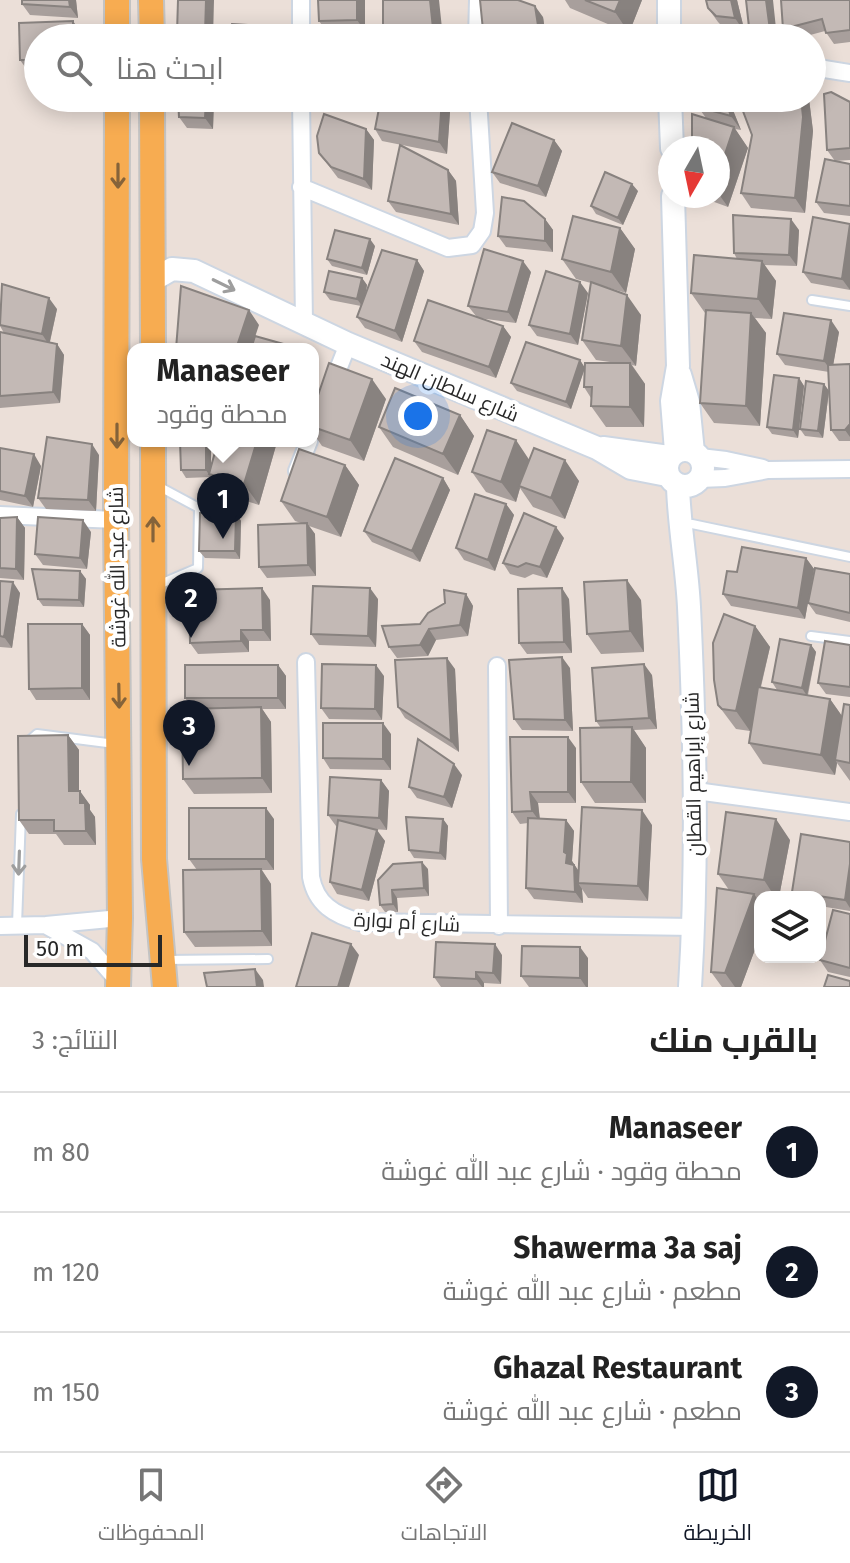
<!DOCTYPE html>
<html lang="ar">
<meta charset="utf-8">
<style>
body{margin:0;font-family:"Fira Sans",Cairo,sans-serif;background:#f6f6f6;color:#222;direction:rtl}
.controls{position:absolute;right:24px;bottom:24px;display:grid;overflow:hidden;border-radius:16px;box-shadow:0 4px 20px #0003}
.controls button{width:72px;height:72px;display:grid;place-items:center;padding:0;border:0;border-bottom:2px solid #e0e0e0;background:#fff;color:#222;font:40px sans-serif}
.compass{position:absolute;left:658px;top:136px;width:72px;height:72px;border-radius:50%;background:#fff;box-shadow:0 4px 20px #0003;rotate:189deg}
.scale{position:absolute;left:24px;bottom:20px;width:138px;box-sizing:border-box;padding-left:8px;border:4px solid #282828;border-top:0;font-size:22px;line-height:28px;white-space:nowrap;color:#282828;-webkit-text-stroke:6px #fff;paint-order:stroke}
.you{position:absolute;left:418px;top:416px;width:28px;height:28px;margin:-20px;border:6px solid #fff;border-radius:50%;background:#1a73e8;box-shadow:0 0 0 12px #1a73e833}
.badge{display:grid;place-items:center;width:52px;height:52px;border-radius:50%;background:#111827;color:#fff;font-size:26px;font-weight:700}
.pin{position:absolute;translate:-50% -66px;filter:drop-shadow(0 2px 4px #0008)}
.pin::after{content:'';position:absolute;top:42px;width:28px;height:24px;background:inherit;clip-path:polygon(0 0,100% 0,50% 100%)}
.popup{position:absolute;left:127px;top:343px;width:192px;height:104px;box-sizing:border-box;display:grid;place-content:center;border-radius:16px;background:#fff;filter:drop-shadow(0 2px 6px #0005);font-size:26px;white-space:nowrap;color:#767676}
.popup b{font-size:30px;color:#222}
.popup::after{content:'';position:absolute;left:50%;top:100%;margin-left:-16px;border:16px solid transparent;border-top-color:#fff}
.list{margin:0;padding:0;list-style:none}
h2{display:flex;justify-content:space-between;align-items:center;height:104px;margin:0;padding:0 32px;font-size:34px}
h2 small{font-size:26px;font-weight:400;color:#767676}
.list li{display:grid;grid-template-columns:52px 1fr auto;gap:24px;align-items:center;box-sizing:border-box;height:120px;padding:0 32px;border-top:2px solid #e0e0e0}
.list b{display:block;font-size:30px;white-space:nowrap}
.list p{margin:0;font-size:26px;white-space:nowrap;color:#767676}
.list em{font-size:26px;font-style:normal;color:#767676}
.icon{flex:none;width:44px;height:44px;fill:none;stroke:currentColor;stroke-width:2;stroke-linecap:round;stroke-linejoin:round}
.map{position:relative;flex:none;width:850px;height:987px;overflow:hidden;direction:ltr}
.search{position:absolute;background:#fff;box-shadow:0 4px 20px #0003;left:24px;right:24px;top:24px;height:88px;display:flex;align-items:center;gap:20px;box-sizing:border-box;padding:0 28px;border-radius:44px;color:#767676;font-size:30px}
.sheet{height:464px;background:#fff}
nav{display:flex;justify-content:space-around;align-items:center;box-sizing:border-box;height:112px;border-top:2px solid #e0e0e0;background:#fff;font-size:22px;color:#767676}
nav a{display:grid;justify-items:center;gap:4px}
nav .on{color:#111827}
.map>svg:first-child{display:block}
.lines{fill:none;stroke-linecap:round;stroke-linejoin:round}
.lane-casing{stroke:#cdd6e2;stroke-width:12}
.street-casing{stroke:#cdd6e2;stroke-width:20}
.secondary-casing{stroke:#cdd6e2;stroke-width:26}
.primary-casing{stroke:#c3c3c3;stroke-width:28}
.lane{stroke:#fff;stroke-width:8}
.street{stroke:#fff;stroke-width:16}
.secondary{stroke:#fff;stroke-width:22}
.primary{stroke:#f7ac51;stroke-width:24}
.wall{fill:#a89f9c}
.shaded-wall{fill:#88827f}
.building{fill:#c3b9b5;stroke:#88827f;stroke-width:2}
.oneway{stroke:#85633a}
.oneway2{stroke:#9e9e9e}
.labels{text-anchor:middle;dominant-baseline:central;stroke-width:8;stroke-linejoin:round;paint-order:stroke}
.street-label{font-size:20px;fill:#282828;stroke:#fff}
</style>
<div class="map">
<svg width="850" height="987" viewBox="0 0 850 987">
<rect width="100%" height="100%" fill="#ebdfd8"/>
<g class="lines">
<defs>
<path id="lane" d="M812 300 850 306
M158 486 199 508 198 568 158 585
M692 524 850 557
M811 636 850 641
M28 742 37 734 115 744
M17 925 21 814
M164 960 268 959"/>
<path id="street" d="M301 38V0
M477 38 478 0
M812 67 850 73
M301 98 304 323
M301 187 448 248 472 245 482 231 485 213 478 98
M332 385 348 344
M700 457 726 460 763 468
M297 471 309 441
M699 479 725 478 768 470 850 469
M0 515 116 520
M306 662 311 877C316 904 334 915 360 922L694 927
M497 666 499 926
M696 791 850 812
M0 926 46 925 120 918
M47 926 92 951 118 981"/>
<path id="secondary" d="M669 38V0
M670 98 672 148
M673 196 678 366 672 401 676 451
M153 280 172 269 194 271 348 344 597 448 631 468 667 475
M680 375 688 402 693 452
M603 448 669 457
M667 468a18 18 0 1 1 36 0a18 18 0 1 1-36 0Z
M678 486C679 526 687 567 689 607 695 734 698 860 690 987"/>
<path id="primary" d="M117 0V38
M151 0 152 38
M117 98 116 520 120 918 118 987
M152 98 153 349
M153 441 154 859 165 987"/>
</defs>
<use href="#lane" class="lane-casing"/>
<use href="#street" class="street-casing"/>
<use href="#secondary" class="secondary-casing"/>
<use href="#primary" class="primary-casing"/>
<use href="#lane" class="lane"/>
<use href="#street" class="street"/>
<use href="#secondary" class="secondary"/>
<use href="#primary" class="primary"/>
</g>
<path class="wall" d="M22 0H76L78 18 30 15 22 4Z
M178 0 213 38H180L177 33Z
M365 0V31L327 32 319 21Z
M565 0H642L629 33 570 8Z
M737 0 745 33 727 31 718 22 708 8Z
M746 0 777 38H757L749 27Z
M850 0V42L834 44 825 31 799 38H789L783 29Z
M543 17 546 38H489L483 30Z
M73 21 80 32 81 38H38V71H28L20 60 19 23Z
M178 98H214L213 129 187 128 179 117Z
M381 98H451L447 154 382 141 375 129Z
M728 98 741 130 735 129 748 148 728 207 706 199 704 196H718V148L706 118 698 107Z
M809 99 813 131 805 213 751 208 741 193Z
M850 102V160L835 161 850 164V216L824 213 816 202 835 161 827 150Z
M366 129 374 140 372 190 338 178 319 153Z
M554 140 562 151 546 197 500 183 492 172Z
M448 170 456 181 459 225 396 212 388 201Z
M638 191 623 225 596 214 591 206Z
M813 217 850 290 811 283 803 272Z
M545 219 553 230V252L506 247 498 236Z
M620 228 635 249 626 293 603 286 641 315 636 366 632 365 645 384 644 427H606L591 406V398L584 387V370L571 409 517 391 511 383 580 360 584 367 617 363 596 360 582 340 591 283 576 279 562 259Z
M799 230 797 266 764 265 776 281 772 319 755 318 766 333 760 426 714 423 700 403 705 313 691 293 737 259 734 253Z
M375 246 367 275 332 266 327 259Z
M417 260 424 271 402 342 365 328 357 317 361 306 330 300 324 292 362 278 367 285 365 296Z
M531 272 516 323 479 318 503 326 511 337 496 378 422 352 414 341 476 316 468 306Z
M588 293 578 345 537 336 529 325Z
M0 307 57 309 50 342 57 344 64 355 60 403 0 408V332L4 333 0 326Z
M839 332 833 365 850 364V441H839L831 430 829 372 785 365 777 354Z
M799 378 804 386 798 438 772 434 767 427Z
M824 384 829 391 823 438 805 436 800 429Z
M386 399 364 461 322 446 313 433V410Z
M460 415 474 436 458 475 393 447 379 427Z
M211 441V465L277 442 259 505 223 494 211 477 186 478 181 470Z
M0 448 41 466 33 507 0 500Z
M99 455 96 511 46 509 38 498Z
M529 459 579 481 565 519 533 507 520 488 516 502 486 492 472 472Z
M345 465 359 485 341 537 309 526 315 534 316 576 267 578 259 567 301 523 295 521 281 501Z
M443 478 450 490 420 562 372 542 364 531Z
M506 504 514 515 495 571 464 560 456 548Z
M236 513 241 521 240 559 205 558 199 551Z
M17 517 25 528 24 580 0 578V518Z
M91 532 87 569 43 565 35 554Z
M564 538 547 578 533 574 525 578 510 574 503 563Z
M806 558 814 569 805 619 731 606 723 594 737 572Z
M80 571 86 579 84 607 43 606 38 599Z
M850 574V622L816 614 808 603Z
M0 581 20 593 12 648 0 647Z
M466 594 473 606 468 636 436 640 428 656 397 658 389 647 420 624Z
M378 599 376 647 319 645 311 634Z
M569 599 572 653 527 654 519 643Z
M270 600 271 641H249V652L198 654 190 643Z
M641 600 644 652 601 654 587 634Z
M82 624 90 635V700H36L29 689Z
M755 626 770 647 761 687 777 690 772 682 811 645 816 652 808 695 830 699 842 716 850 705V781L837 763 835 775 763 764 749 743 750 731 736 729 718 705Z
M850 645V697L826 694 818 683Z
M278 665 286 676V709H262L271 722 272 793 194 794 183 779 193 709 185 698Z
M570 668 573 731 522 730 514 719Z
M455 669 459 752 405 718 398 707Z
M652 675 657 729 634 730 646 748V803H595L581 782 601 728 596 721Z
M384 676 382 720 329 719 321 708Z
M391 734V770L330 769 323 758Z
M68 735 79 750V791L90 805V810L95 817 96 845H64L56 834H29L19 820Z
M510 737 576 748V803H538L540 819 566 820 574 831 572 861 579 872 652 825 648 901 588 898 582 889 583 903 534 899 526 888 528 823 520 824 512 812Z
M462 775 452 808 417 798 409 787Z
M381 780 389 791 387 830 373 829 385 841 369 901 337 894 330 882 337 827 336 826 328 815Z
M274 819V870H262L271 884 272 946 195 947 184 932 197 870 189 859Z
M443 819 448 826 446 860 414 858 409 850Z
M790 840 779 897 756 898 760 903V936L741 987H722L711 972 729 890 718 874Z
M850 842V911L820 906V897H795L792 892Z
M428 869 429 896 397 898 398 912H385L380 905 378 880Z
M850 914V977L828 972 820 960Z
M502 955 501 984 484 983V987H441L434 977Z
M588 958V987H529L521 976Z"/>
<path class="shaded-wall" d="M69 0H76L78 18 70 7Z
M206 0H214L213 38H208L205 34Z
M357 0H365V31L357 20Z
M430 0H439L443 38H434Z
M620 0H642L629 33 615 12Z
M731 0H737L745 33 735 18Z
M766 0H773L777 38H776L770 30Z
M535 6 543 17 546 38H540Z
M73 21 80 32 81 38H73Z
M265 26 270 33V38H264Z
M206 98H214L213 129 205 118Z
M442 98H451L447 154 439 142Z
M724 98H728L741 130 731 116Z
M801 98 809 99 813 131 805 213 795 198Z
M734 127 748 148 728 207 718 193V175Z
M366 129 374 140 372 190 364 179Z
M554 140 562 151 546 197 538 186Z
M448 170 456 181 459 225 451 214Z
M632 184 638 191 623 225 618 218Z
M545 219 553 230V252L545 241Z
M791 219 799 230 797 266 789 255Z
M850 224V290L842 279Z
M620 228 635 249 626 293 611 272Z
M370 239 375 246 367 275 362 268Z
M417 260 424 271 402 342 395 331Z
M523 261 531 272 516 323 508 312Z
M762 261 776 281 772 319 758 299Z
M362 278 367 285 363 307 357 299Z
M580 282 588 293 578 345 570 334Z
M627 295 641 315 636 366 621 346Z
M49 298 57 309 49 345 42 334Z
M249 310 259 325 251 349H236Z
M751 313 766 333 760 426 746 406Z
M831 320 839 332 832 372 824 361Z
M503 326 511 337 496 378 489 367Z
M57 344 64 355 60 403 53 392Z
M580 360 585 368 571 409 566 402Z
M630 363 645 384 644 427 630 407Z
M799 378 804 386 798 438 793 430Z
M372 379 386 399 364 461 350 440Z
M824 384 829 391 823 438 818 431Z
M460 415 474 436 458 475 443 454Z
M850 424V437L845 430Z
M516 440 530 461 519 486 520 488 516 502 501 482Z
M206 441H211V474H209L211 478 206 470Z
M257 441H276L277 442 259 505 244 484Z
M92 444 99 455 96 511 88 500Z
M34 454 41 466 33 507 25 496Z
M565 460 579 481 565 519 551 498Z
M345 465 359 485 341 537 327 517Z
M443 478 450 490 420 562 412 551Z
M506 504 514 515 495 571 488 560Z
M236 513 241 521 240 559 235 551Z
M17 517 25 528 24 580 16 569Z
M83 520 91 532 87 569 80 558Z
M307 523 315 534 316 576 308 565Z
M556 527 564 538 547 578 540 567Z
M806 558 814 569 805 619 798 608Z
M80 571 86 579 84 607 79 600Z
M627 580 641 600 644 652 630 631Z
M13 582 20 593 12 648 4 637Z
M262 588 270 600 271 641 263 630Z
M370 588 378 599 376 647 368 636Z
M562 588 569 599 572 653 564 642Z
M466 594 473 606 468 636 460 625Z
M82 624 90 635V700L82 688Z
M755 626 770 647 750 731 736 711Z
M429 629 436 640 428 656 420 645Z
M241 630 249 641V652L241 641Z
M811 645 816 652 807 696 802 688Z
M562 657 570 668 573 731 565 720Z
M447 658 455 669 459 752 451 741Z
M644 664 652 675 657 729 649 718Z
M278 665 286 676V709L278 698Z
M376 665 384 676 382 720 375 709Z
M830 699 844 719 835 760 837 763 835 775 821 755Z
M261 707 271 722 272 793 262 778Z
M383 723 391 734V770L383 759Z
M632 727 646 748V803L631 782Z
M68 735 79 750V805L69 791Z
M568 737 576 748V803L568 792Z
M454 764 462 775 452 808 444 797Z
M381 780 389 791 387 830 379 818Z
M80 791 90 805V810L95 817 96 845 86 831 80 803Z
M530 792 538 803 540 822 532 811Z
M266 808 274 819V870L266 859Z
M642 810 652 825 648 901 638 886Z
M443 819 448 826 446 860 440 853Z
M776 819 790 840 779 897H775L764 880Z
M566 820 574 831 572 861 582 876 578 883 582 889 583 903 575 892 564 852Z
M377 830 385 841 369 901 362 890Z
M422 862 428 869 429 896 424 888Z
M850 864V908L845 900Z
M261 869 271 884 272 946 262 931Z
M392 890 397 898 398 912 393 904Z
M754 894 760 903V936L741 987H735L725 973Z
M351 944 359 955 349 987H338Z
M495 944 502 955 501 984 493 973Z
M580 947 588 958V987H586L580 978Z
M255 969 263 980 264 987H257Z
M476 972 484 983V987H482L476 979Z"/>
<path class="building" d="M22 0H69L70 7 22 4Z
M178 0H206L205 34 177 33Z
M318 0H357V20L319 21Z
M383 0H430L434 38H383Z
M480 0H518L535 6 540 38H504L483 30Z
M585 0H620L615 12Z
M706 0H731L735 18 716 16 708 8Z
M746 0H766L770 30 749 27Z
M781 0H850V30L826 33 822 19 783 29Z
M73 21V38H38V60H20L19 23Z
M232 24 265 26 264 38H230Z
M831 92 850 102V148L827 150 824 94Z
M178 98H206L205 118 179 117Z
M381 98H442L439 142 375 129Z
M696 98H724L731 116 698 107Z
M738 98H801L803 117 795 198 741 193 752 135Z
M324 114 366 129 364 179 331 167 319 153 317 136Z
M692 114 734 127 718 175V148H692Z
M512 123 554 140 538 186 492 172Z
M400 145 448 170 451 214 388 201Z
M825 159 850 164V206L816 202Z
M605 172 632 184 618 218 591 206Z
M502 197 524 201 545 219V241L498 236Z
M733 215 791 219 789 255 734 253Z
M573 216 620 228 611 272 562 259Z
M813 217 850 224 842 279 803 272Z
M335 230 370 239 362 268 327 259Z
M484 249 523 261 508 312 468 306Z
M382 250 417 260 395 331 357 317Z
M694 255 762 261 758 299 691 293Z
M329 271 362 278 357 299 324 292Z
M546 271 580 282 570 334 529 325Z
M591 282 627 295 621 346 582 340Z
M2 284 49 298 42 334 0 325Z
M181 286 249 310 236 349H176Z
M428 300 503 326 489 367 414 341Z
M706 310 751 313 746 406 700 403Z
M784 313 831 320 824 361 777 354Z
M0 332 57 344 53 392 0 396Z
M255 336 294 347 293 349H251Z
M526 342 580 360 566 402 511 383Z
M329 363 372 379 350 440 313 427V410Z
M585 363H630V407L591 406 592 387H584Z
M850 364V424L845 430H831L828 365Z
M774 375 799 378 793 430 767 427Z
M806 381 824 384 818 431 800 429Z
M395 388 460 415 443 454 379 427Z
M487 430 516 440 501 482 472 472Z
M47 437 92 444 88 500 38 498Z
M180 441H206V470H181Z
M218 441H257L244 484 209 474Z
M0 448 34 454 25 496 0 491Z
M534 448 565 460 551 498 519 486Z
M299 449 345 465 327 517 281 501Z
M395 458 443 478 412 551 364 531Z
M475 494 506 504 488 560 456 548Z
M200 513H236L235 551H199Z
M524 513 556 527 540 567 526 563 518 567 503 563Z
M17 517 16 569 0 568V518Z
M38 517 83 520 80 558 35 554Z
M307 523 308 565 259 567 258 525Z
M742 547 806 558 798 608 723 594 727 571 737 572Z
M815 568 850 574V613L808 603Z
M32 569 80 571 79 600 38 599Z
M627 580 630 631 587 634 584 582Z
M0 581 13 582 4 637 0 636Z
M313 586 370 588 368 636 311 634Z
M262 588 263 630H241V641L190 643 189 590Z
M562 588 564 642 519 643 518 589Z
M444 590 466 594 460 625 429 629 420 645 389 647 382 626 420 624 428 613 445 603Z
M724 614 755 626 736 711 722 709 718 705 714 680 713 643Z
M28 624H82V688L29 689Z
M780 639 811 645 802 688 772 682Z
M825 641 850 645V687L818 683Z
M562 657 565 720 514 719 509 660Z
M447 658 451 741 398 707 395 660Z
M322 664 376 665 375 709 321 708Z
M644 664 649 718 596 721 592 668Z
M185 665H278V698H185Z
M758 687 830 699 821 755 749 743Z
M844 704 850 705V763L835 760Z
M261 707 262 778 183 779 182 709Z
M323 723H383V759L323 758Z
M632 727 631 782H581L580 728Z
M68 735 69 791H80V803H85L86 831H54V820H19L18 736Z
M510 737H568V792H530L532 811 512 812Z
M418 739 454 764 444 797 409 787Z
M330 777 381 780 379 818 328 815Z
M582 807 642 810 638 886 578 883Z
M189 808H266V859H189Z
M726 812 776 819 764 880 718 874Z
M406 817 443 819 440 853 409 850Z
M528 818 566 820 564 852 567 854 566 863 574 865 575 892 526 888Z
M338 820 377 830 362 890 330 882Z
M801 834 850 842V864L845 900 792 892Z
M422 862 424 888 392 890 393 904 380 905 378 880 393 864Z
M261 869 262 931 184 932 183 870Z
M717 888 754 894 725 973 711 972Z
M833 910 850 914V968L820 960Z
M312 933 351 944 338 987H296Z
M436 942 495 944 493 973 476 972V979L434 977Z
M522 946 580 947V978L521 976Z
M255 969 257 987H207L204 973Z
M828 975 850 981V987H824Z"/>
<defs><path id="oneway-shaft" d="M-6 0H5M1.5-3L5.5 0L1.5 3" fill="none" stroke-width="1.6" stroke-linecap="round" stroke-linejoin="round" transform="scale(2)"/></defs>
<g class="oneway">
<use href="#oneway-shaft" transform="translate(118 176) rotate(90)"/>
<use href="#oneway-shaft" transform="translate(117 436) rotate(90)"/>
<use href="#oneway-shaft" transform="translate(153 529) rotate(-90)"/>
<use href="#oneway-shaft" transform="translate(119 696) rotate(89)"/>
</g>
<g class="oneway2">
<use href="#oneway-shaft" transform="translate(224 285) rotate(26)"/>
<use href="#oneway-shaft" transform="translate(19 863) rotate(92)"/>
</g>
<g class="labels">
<g class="street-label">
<text transform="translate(450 387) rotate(23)">شارع سلطان الهند</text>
<text transform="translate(117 567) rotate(-91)">شارع عبد الله غوشة</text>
<text transform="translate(693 774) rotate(-91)">شارع إبراهيم القطان</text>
<text transform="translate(407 922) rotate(3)">شارع أم نوارة</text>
</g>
</g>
</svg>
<div class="controls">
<button><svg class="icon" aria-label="layers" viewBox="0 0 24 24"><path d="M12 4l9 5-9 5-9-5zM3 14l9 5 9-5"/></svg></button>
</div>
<svg class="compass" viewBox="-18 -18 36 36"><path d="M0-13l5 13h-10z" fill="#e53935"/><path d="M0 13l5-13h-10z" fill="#767676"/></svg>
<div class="scale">50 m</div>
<div class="you"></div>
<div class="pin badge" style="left:223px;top:539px">1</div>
<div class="popup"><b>Manaseer</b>محطة وقود</div>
<div class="pin badge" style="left:191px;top:638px">2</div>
<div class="pin badge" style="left:189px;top:766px">3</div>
<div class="search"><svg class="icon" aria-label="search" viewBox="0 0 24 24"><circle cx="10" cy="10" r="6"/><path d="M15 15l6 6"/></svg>ابحث هنا</div>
</div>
<section class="sheet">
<h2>بالقرب منك<small>النتائج: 3</small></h2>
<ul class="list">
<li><span class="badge">1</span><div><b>Manaseer</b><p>محطة وقود · شارع عبد الله غوشة</p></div><em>80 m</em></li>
<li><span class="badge">2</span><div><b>Shawerma 3a saj</b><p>مطعم · شارع عبد الله غوشة</p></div><em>120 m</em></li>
<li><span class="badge">3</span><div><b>Ghazal Restaurant</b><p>مطعم · شارع عبد الله غوشة</p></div><em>150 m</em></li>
</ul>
</section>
<nav>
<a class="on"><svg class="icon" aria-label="map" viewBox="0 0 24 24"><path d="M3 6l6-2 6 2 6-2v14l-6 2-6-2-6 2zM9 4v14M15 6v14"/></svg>الخريطة</a>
<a><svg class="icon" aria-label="directions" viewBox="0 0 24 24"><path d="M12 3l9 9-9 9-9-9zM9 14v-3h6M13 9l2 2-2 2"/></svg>الاتجاهات</a>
<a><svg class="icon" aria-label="saved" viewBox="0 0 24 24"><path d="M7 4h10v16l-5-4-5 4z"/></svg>المحفوظات</a>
</nav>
